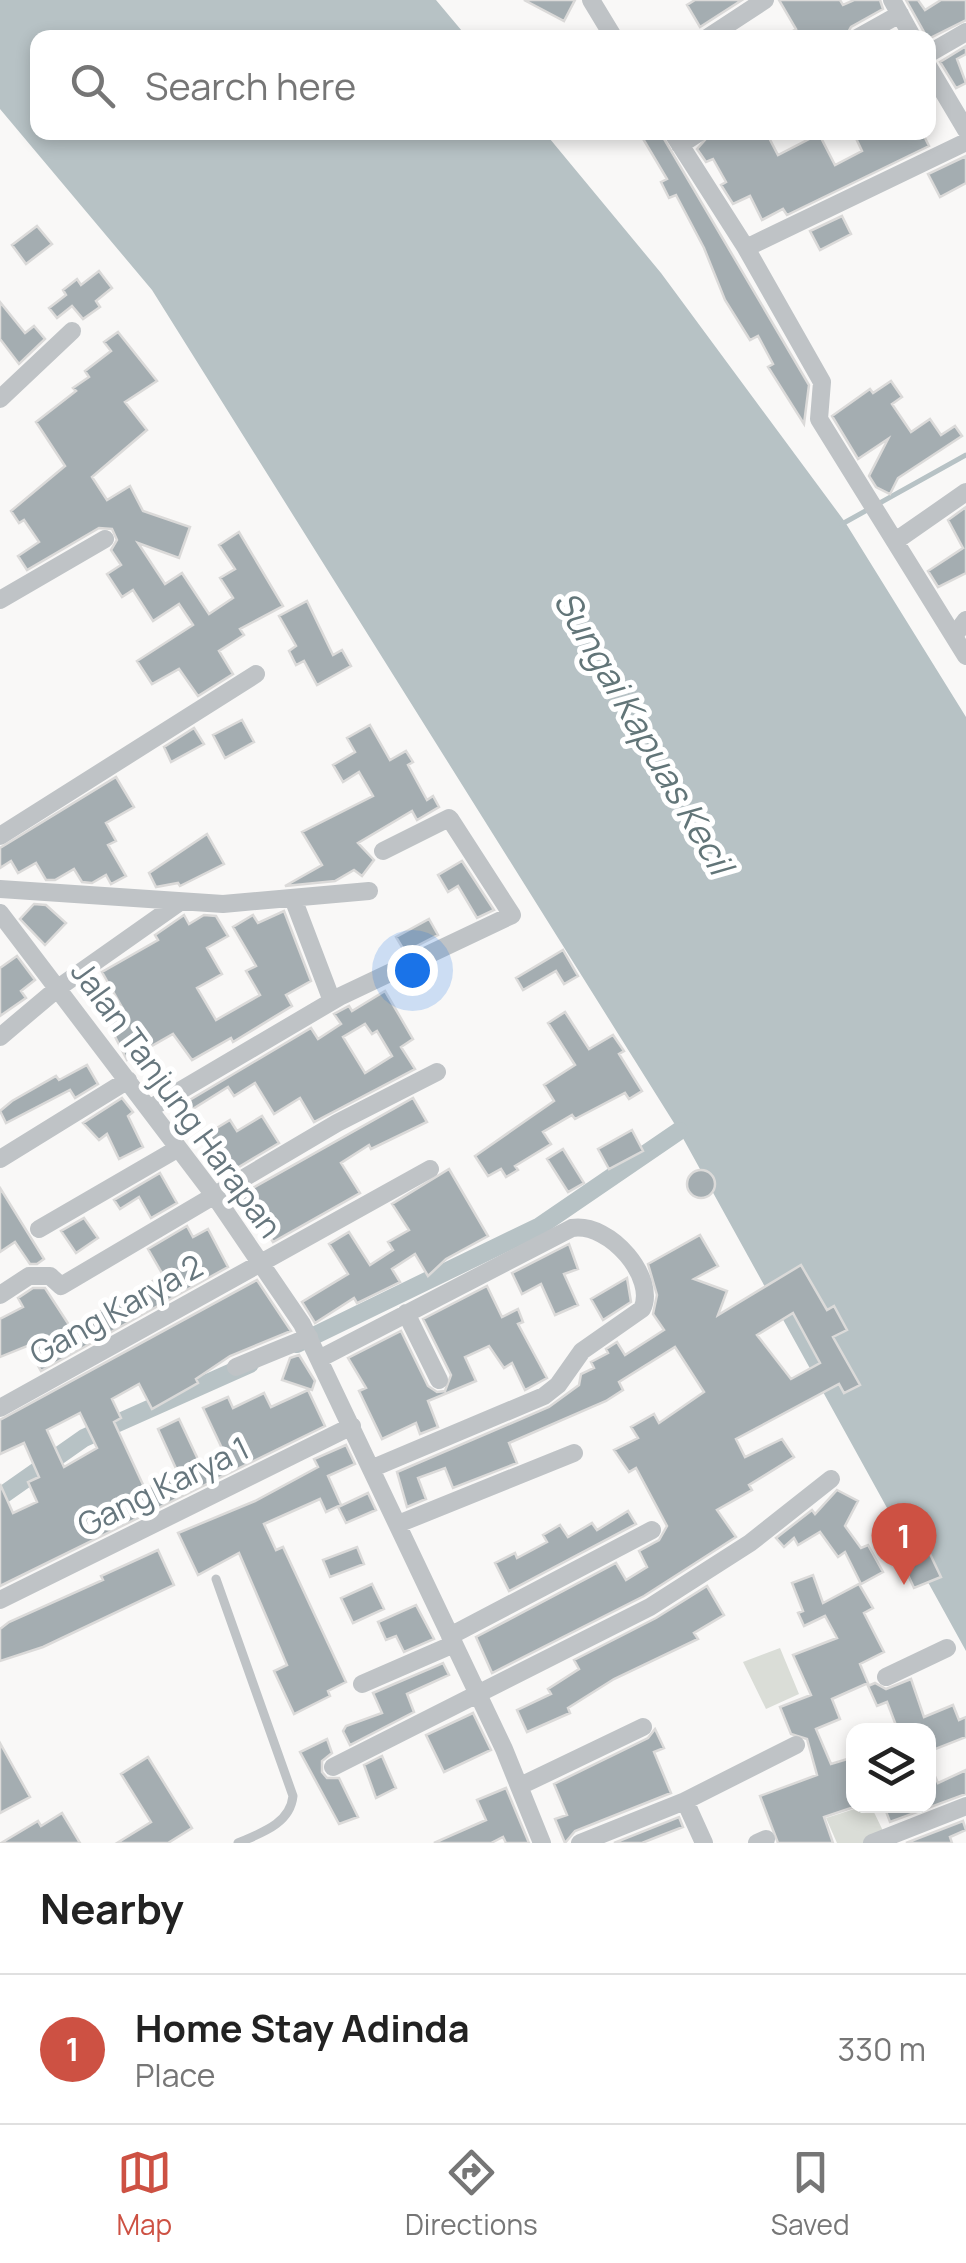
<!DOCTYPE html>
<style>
body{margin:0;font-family:Manrope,sans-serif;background:#f6f6f6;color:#222}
.controls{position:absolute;right:30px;bottom:30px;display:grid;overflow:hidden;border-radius:20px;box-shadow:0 5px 15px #0003}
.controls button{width:90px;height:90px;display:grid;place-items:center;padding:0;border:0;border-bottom:2px solid #e0e0e0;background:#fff;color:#222;font:50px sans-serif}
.you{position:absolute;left:412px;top:970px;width:35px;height:35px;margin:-25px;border:8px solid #fff;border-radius:50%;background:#1a73e8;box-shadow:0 0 0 15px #1a73e833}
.badge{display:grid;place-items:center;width:65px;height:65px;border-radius:50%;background:#cd5143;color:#fff;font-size:32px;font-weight:700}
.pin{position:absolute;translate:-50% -82px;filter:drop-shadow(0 2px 5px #0008)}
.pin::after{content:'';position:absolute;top:52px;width:35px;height:30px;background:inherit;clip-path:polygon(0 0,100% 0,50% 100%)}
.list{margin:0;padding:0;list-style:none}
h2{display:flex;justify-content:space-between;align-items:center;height:130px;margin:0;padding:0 40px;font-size:42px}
h2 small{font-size:32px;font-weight:400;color:#767676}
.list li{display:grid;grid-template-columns:65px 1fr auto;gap:30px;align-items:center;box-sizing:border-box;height:150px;padding:0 40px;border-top:2px solid #e0e0e0}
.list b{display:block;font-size:38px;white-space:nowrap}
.list p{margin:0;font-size:32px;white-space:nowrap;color:#767676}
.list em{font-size:32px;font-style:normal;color:#767676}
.icon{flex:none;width:55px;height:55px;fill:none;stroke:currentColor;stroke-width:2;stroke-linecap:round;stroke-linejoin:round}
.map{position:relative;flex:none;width:966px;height:1843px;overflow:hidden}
.search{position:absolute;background:#fff;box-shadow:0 5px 15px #0003;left:30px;right:30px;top:30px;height:110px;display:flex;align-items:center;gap:25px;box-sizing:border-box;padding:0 35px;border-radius:20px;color:#767676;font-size:38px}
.sheet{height:280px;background:#fff}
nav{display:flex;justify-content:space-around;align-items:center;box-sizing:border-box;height:140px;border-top:2px solid #e0e0e0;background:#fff;font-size:28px;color:#767676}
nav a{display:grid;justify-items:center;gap:5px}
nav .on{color:#cd5143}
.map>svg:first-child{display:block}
.green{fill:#daddd7}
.water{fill:#b7c2c5}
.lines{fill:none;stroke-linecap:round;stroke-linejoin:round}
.stream{stroke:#b7c2c5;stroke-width:5}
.canal{stroke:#b7c2c5;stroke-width:18}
.building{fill:#a4adb1;stroke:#dbdad9;stroke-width:2.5;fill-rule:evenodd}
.lane{stroke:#bfc3c6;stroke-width:9}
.street{stroke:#bfc3c6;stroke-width:18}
.labels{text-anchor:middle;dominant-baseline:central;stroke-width:10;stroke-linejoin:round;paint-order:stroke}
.street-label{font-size:32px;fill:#67777e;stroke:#fff}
.water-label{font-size:35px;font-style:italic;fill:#627578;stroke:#fff}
</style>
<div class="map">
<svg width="966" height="1843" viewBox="0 0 966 1843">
<rect width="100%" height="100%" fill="#f9f8f7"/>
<path class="green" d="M780 1648 799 1694 766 1709 743 1662Z
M864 1806H871L885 1835 866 1843H837L826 1818Z"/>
<path class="water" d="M0 0H436L467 37 38 38V132L545 133 661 273 845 522 966 717V1651L679 1131 152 290 0 109Z"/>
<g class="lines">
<path class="stream" d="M842 524 966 455"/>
<path class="canal" d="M297 1344 540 1226 679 1131
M0 1497 84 1438 250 1364"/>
</g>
<path class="building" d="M524 0H575L564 21Z
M695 0H742L700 27 687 5Z
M779 0H840L843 5 854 0H880L883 9 851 27 845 38H782L796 29Z
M906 0H918L925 10 941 0H966V20L928 39Z
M966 46V54L957 59 966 83 956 88 940 62Z
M639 132H660L809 385 804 424 768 367 773 364 758 336 750 340 725 300 704 248 676 195 669 198 661 182 667 179Z
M712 132H766L778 155 819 134 835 165 862 151 853 132H922L929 146 787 215 783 209 762 220 750 196 733 204 721 185 726 182 713 159 706 162 697 149Z
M966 156V183L940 197 928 174Z
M842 216 851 234 820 250 810 231Z
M37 226 52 244 26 264 12 245Z
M99 271 112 288 96 301 100 307 83 319 72 306 57 318 49 308 66 295 63 290 77 279 81 285Z
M0 302 25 333 34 326 45 339 19 364 0 339Z
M118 332 157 381 125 402 147 430 92 477 107 500 130 486 143 511 190 527 179 558 138 543 165 584 182 573 209 614 233 598 220 578 235 569 219 545 239 532 283 606 240 629 244 635 219 651 233 674 198 696 179 669 152 684 137 661 193 625 179 604 153 621 133 590 122 597 107 574 121 565 111 550 117 540 112 529 99 528 27 570 18 556 39 542 24 520 19 523 11 511 65 466 36 422 76 391 73 388 89 377 85 371 111 351 104 342Z
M891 381 902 397 892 404 911 432 930 419 941 435 955 426 962 436 898 478 890 494 876 487 869 476 888 439 858 459 832 416 870 389 873 393Z
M966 507V573L938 587 928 571 963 548 948 520Z
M307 601 333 655 342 650 351 666 317 685 304 661 296 665 289 651 296 646 279 616Z
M242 720 254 742 225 758 213 735Z
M370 725 390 760 406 751 413 762 408 765 427 800 433 796 439 807 417 820 412 811 358 843 374 860 362 876 354 870 335 881 285 886 322 865 302 832 373 796 359 772 343 782 333 765 355 752 347 738Z
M194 728 204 744 171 762 164 747Z
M116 777 134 807 106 823 116 841 108 845 126 876 111 884 106 875 92 883 82 882 74 869 55 880H46L36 863 18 873 11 861 0 868V848Z
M207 834 224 864 180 886 178 883 156 887 149 873Z
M462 861 494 910 477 918 458 886 448 892 438 875Z
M34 904 46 905 66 923 45 945 20 919Z
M284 911 311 981 286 995 292 1006 233 1042 231 1038 192 1060 173 1034 127 1060 106 1019 123 1009 102 972 158 940 155 935 184 915 189 924 204 915 216 916 228 936 207 948 222 974 197 988 216 1020 260 995 246 971 256 966 233 927 253 915 258 923Z
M429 919 438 935 405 952 396 937Z
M563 950 578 976 564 984 556 971 523 990 516 978Z
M17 956 35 980 21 991 26 998 0 1016V968Z
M385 991 413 1039 401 1047 415 1069 314 1122 300 1098 274 1114 255 1083 234 1096 228 1087 183 1115 178 1107 311 1028 318 1039 341 1024 334 1014 349 1006 352 1011ZM365 1024 372 1034 377 1031 392 1056 365 1073 343 1037Z
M565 1012 589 1049 613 1035 624 1051 619 1054 642 1091 629 1099 625 1093 575 1119 572 1115 543 1132 551 1144 515 1166 518 1170 506 1177 501 1169 488 1176 475 1156 554 1101 544 1085 575 1065 548 1023Z
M87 1065 98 1084 75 1098 70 1090 6 1123 0 1111 12 1101 56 1076 59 1080Z
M122 1098 133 1112 128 1116 143 1147 119 1159 107 1134 99 1140 83 1123Z
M413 1098 427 1122 371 1149 369 1145 341 1163 360 1193 273 1242 249 1204 239 1209 233 1199Z
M262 1116 279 1143 222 1177 202 1137 230 1120 237 1131Z
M632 1130 643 1151 609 1169 598 1149Z
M563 1149 584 1183 568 1192 547 1159Z
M449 1169 488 1236 446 1259 428 1276 415 1254 392 1269 400 1282 357 1303 354 1298 315 1323 302 1302 348 1274 329 1244 349 1232 370 1265 393 1250 388 1242 409 1230 392 1204Z
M687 1184a14 14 0 1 1 28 0a14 14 0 1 1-28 0Z
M160 1173 177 1203 151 1218 139 1197 120 1209 114 1200Z
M0 1188 44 1259 37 1264H30L15 1242 0 1252Z
M84 1218 98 1238 76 1253 61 1231Z
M187 1226 193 1237 208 1229 228 1267 41 1371 27 1346 0 1357V1319L23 1307 18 1298 33 1288H45L71 1328 163 1275 148 1249Z
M700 1235 718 1266 694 1279 727 1291 718 1315 801 1265 827 1310 834 1306 847 1330 833 1337 860 1385 844 1393 839 1384 736 1439 745 1457 782 1439 794 1457 749 1485 752 1490 717 1510 736 1537 644 1596 492 1673 476 1637 616 1563 626 1580 647 1567 639 1551 659 1540 667 1526 636 1468 629 1472 614 1450 638 1438 631 1427 654 1414 659 1423 704 1392 675 1347 619 1382 623 1390 606 1401 509 1443 517 1463 453 1488 445 1468 418 1478 426 1499 407 1507 397 1472 549 1407 579 1385 581 1374 594 1368 591 1362 608 1353 606 1349 617 1342 625 1355 664 1330 653 1314 657 1295 648 1264ZM793 1313 820 1363 791 1379 757 1335Z
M569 1244 578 1269 564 1274 578 1305 555 1315 541 1284 522 1294 512 1273Z
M627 1278 631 1302 603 1320 591 1299Z
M257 1280 291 1331 230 1356 196 1379 198 1383 152 1409 139 1384 112 1399 121 1418 114 1422 145 1489 178 1473 158 1429 179 1419 203 1470 227 1459 203 1408 228 1397 233 1408 264 1393 271 1407 308 1390 325 1426 0 1586V1484L13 1513 37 1502 28 1482 39 1477 24 1443 0 1454V1420ZM80 1413 97 1448 64 1467 47 1430Z
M487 1286 502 1317 518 1309 523 1322 518 1324 547 1378 525 1390 512 1363 504 1368 489 1346 465 1357 476 1381 428 1401 438 1427 420 1434 416 1423 382 1439 359 1391 366 1388 348 1358 401 1331 428 1386 437 1392 445 1391 451 1375 423 1319Z
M299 1355 315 1381 312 1390 282 1380 290 1358Z
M346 1445 355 1464 328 1476 341 1505 326 1512 320 1499 264 1524 276 1550 283 1547 346 1682 328 1691 330 1696 294 1714 274 1671 287 1665 239 1553 198 1575 178 1533 255 1501 318 1467 314 1459Z
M837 1490 858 1501 845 1526 861 1548 868 1545 883 1572 861 1584 845 1552 838 1557 820 1532 798 1545 794 1538 784 1547 776 1538 812 1510 815 1514Z
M368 1493 376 1510 346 1523 338 1507Z
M628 1511 636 1524 509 1591 495 1563 515 1553 517 1558 547 1542 543 1535 560 1525 568 1537 592 1523 597 1530Z
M901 1529 907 1539 920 1533 941 1577 914 1588 889 1534Z
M357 1547 364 1564 330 1577 323 1560Z
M158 1550 174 1585 43 1647 0 1661V1629L9 1622 103 1580 101 1576Z
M813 1575 823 1603 859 1584 873 1608 864 1613 884 1652 860 1664 868 1683 832 1699 840 1719 816 1729 831 1764 854 1757V1807L824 1817 833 1843H778L760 1796 817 1775 807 1739 791 1734 780 1707 811 1695 793 1655 837 1638 825 1616 804 1626 798 1613 803 1611 792 1583Z
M372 1584 384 1609 353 1623 341 1598Z
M707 1586 724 1615 694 1633 698 1639 614 1679 568 1708 570 1713 527 1732 517 1710 551 1694 548 1689 579 1669 574 1660 656 1618Z
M416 1605 434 1639 404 1652 396 1636 386 1640 378 1622Z
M443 1663 449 1675 407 1694 414 1712 350 1745 343 1731 346 1726 382 1713 373 1693Z
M911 1679 924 1717 953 1705 959 1720 966 1717V1737L928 1752V1730H893L897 1728 887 1702 877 1706 868 1686 875 1683 886 1689Z
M473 1713 491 1750 444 1772 426 1735Z
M655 1729 664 1748 654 1752 671 1793 575 1831 565 1843 555 1819 567 1815 554 1784 648 1738Z
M327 1739 332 1753 322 1761V1772L327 1778H339L358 1817 339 1824 300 1752Z
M0 1743 30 1797 0 1813Z
M382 1756 396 1788 376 1798 364 1765Z
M148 1757 192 1828 168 1843H117L151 1822 121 1774Z
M928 1761 938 1783 966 1770V1794L890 1822 884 1806H928Z
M506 1788 529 1843H506L503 1837 491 1843H434L486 1820 477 1800Z
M62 1813 80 1843H1L38 1821 41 1826Z
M679 1817 683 1827 657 1837 642 1843H614Z
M963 1821 966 1830 950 1837 952 1843H906Z"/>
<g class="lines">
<path class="lane" d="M216 1579 293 1796C290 1824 261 1833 238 1843"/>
<path class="street" d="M591 0 614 38
M892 0 913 38
M707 38 765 0
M857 38 900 14
M928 54 966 32
M928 66 966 130
M672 132 746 248 966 142
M680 145 700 132
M746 248 822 382 819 419 966 656
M0 399 72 331
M897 540 966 492
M0 600 105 539
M954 636 966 620
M0 836 256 674
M383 851 449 818
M0 889 223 904 369 891
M294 901 332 1001
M0 913 214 1195 302 1324 504 1749 542 1843
M0 1037 58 988 180 902
M149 1109 341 996 512 915 450 819
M0 1159 128 1080
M39 1229 177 1149
M0 1295 29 1276H50L61 1286 337 1123 437 1072
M406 1313 439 1380
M321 1358 572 1228C611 1222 657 1279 642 1309L582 1351 558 1385 544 1396 373 1468
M236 1367 309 1337
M0 1408 430 1169
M398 1524 574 1453
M0 1600 352 1426
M450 1636 652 1530
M886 1677 947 1648
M362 1684 454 1644
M333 1767 650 1607 750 1543 831 1479
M520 1786 643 1727
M685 1801 704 1843
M580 1843 685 1801 796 1745
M757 1843 766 1839
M872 1843 966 1806"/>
</g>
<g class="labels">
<g class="street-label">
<text transform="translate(177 1099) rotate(54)">Jalan Tanjung Harapan</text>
<text transform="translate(116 1309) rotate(-29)">Gang Karya 2</text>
<text transform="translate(163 1486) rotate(-26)">Gang Karya 1</text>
</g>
<g class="water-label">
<text transform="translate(644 732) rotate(60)">Sungai Kapuas Kecil</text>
</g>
</g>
</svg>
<div class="controls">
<button><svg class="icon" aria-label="layers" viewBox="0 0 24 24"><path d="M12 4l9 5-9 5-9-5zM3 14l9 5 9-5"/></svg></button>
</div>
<div class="you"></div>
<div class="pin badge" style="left:904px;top:1585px">1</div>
<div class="search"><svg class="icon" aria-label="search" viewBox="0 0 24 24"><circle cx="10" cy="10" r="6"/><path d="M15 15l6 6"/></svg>Search here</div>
</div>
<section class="sheet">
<h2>Nearby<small></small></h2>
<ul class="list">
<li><span class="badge">1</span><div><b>Home Stay Adinda</b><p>Place</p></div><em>330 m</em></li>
</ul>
</section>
<nav>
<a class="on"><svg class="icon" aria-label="map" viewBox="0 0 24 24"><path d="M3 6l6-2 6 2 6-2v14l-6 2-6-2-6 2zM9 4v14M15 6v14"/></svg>Map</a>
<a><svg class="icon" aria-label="directions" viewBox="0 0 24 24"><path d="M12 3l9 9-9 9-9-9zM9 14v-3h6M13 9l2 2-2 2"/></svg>Directions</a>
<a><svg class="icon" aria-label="saved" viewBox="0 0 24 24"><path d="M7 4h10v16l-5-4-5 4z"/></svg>Saved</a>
</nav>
